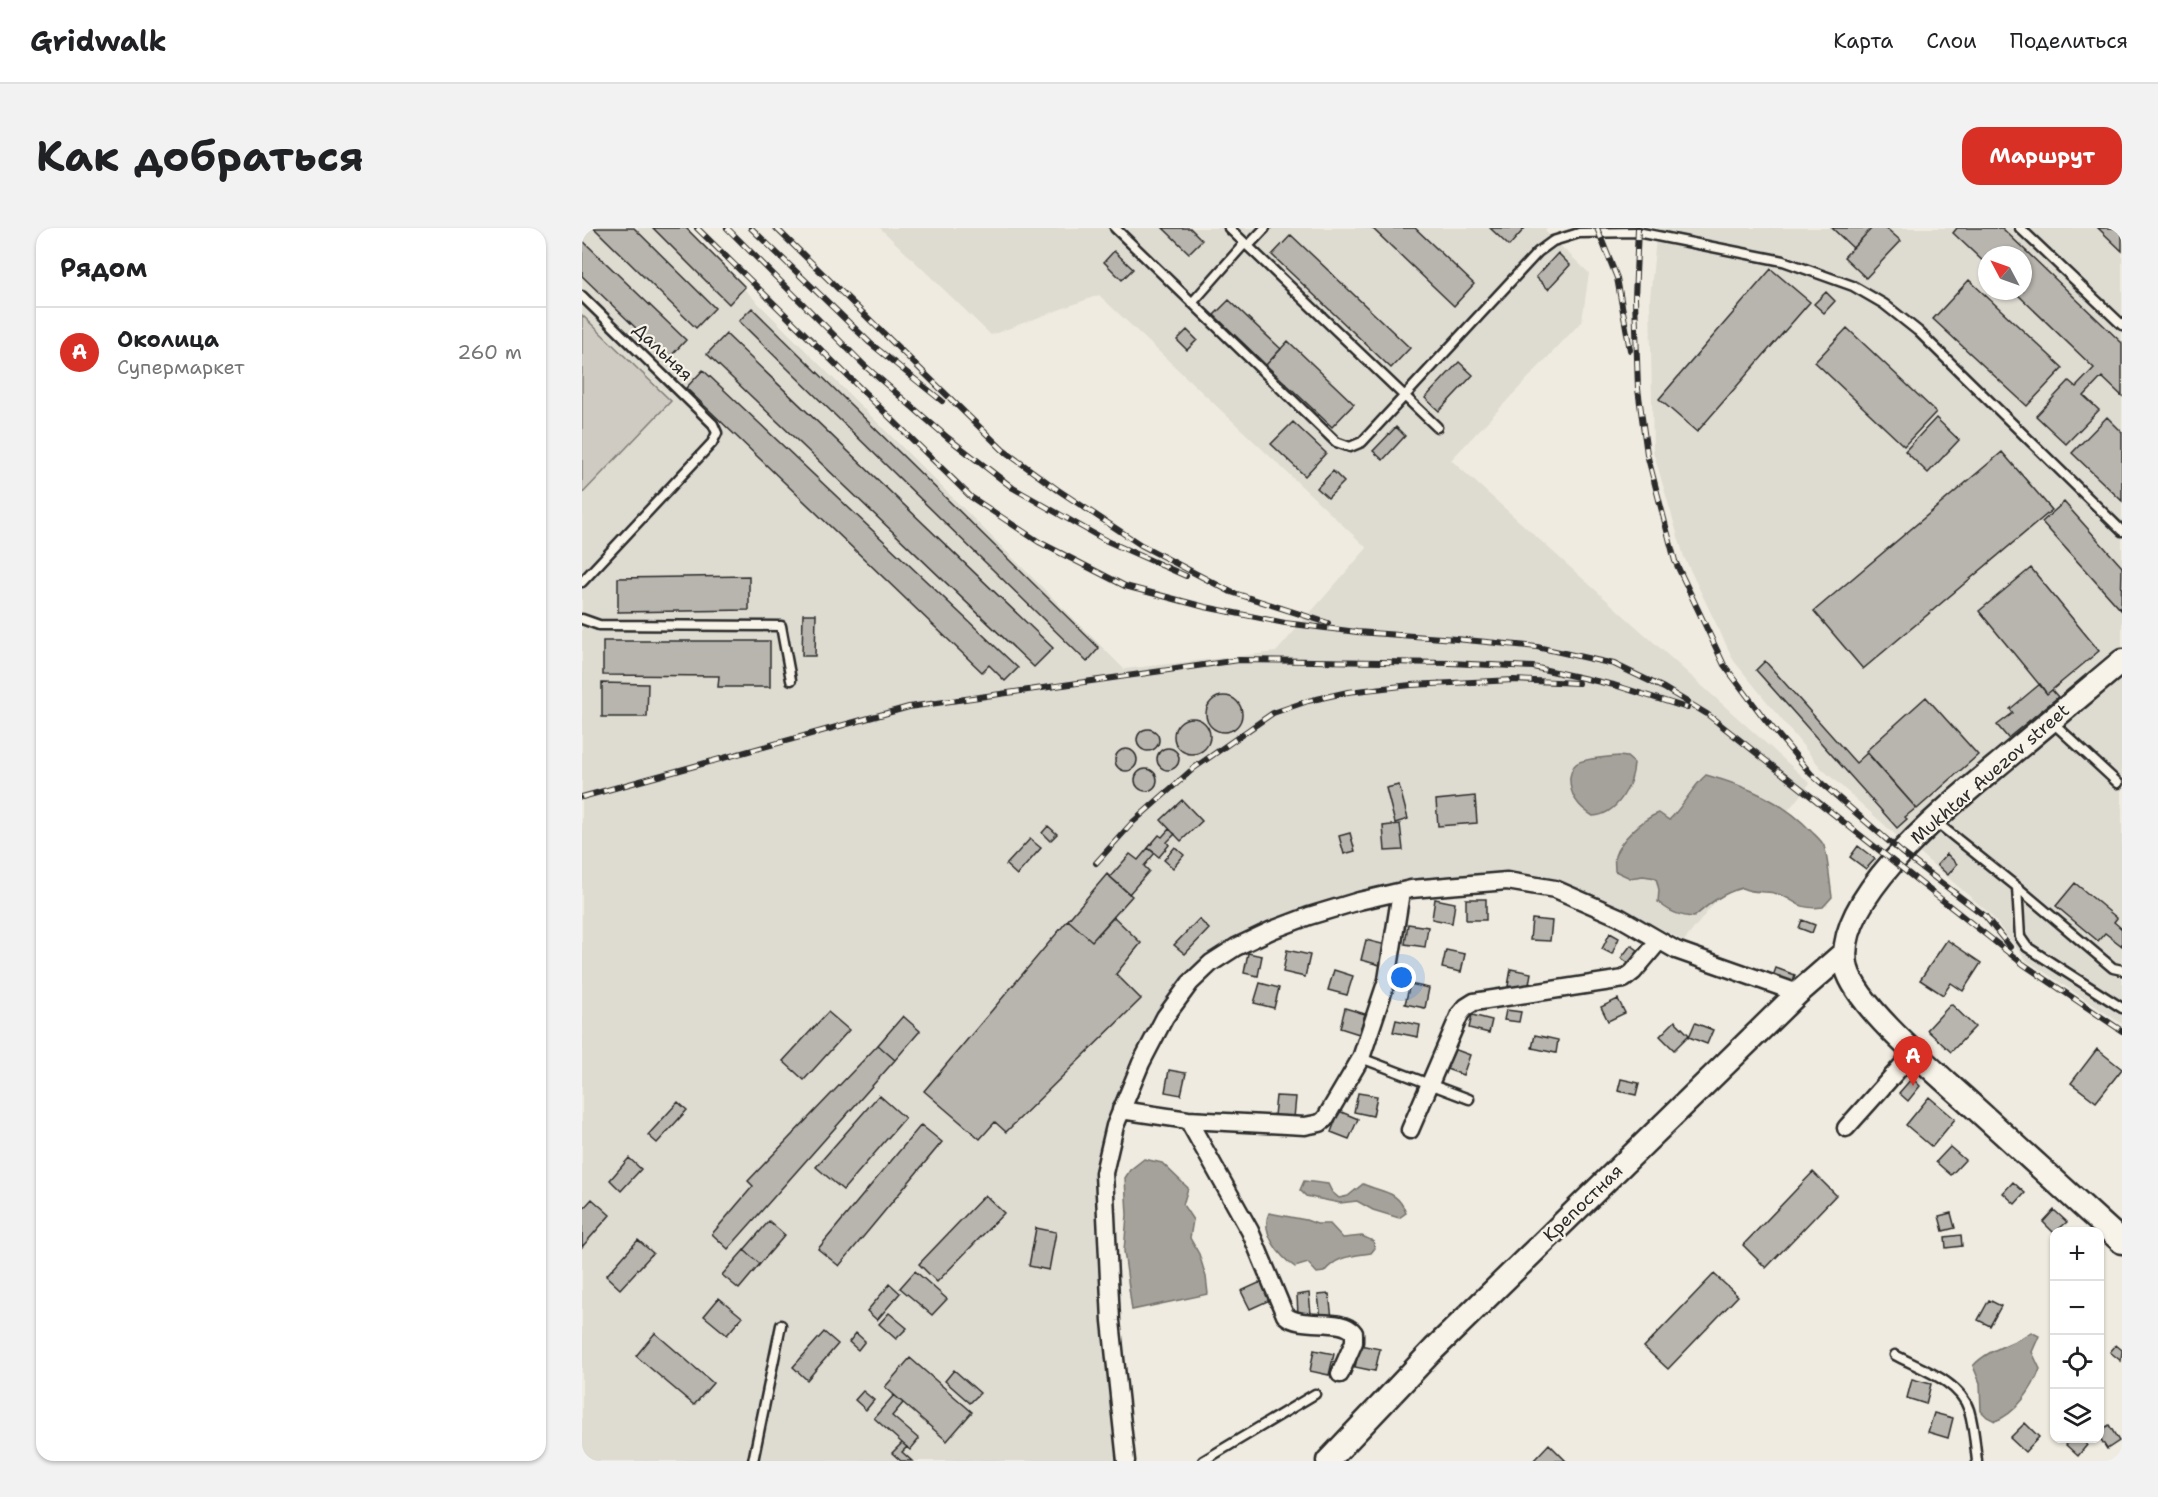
<!DOCTYPE html>
<html lang="ru">
<meta charset="utf-8">
<style>
body{margin:0;font-family:"Shantell Sans",sans-serif;background:#f2f2f2;color:#202124}
.controls{position:absolute;right:18px;bottom:18px;display:grid;overflow:hidden;border-radius:12px;box-shadow:0 2px 4px #0004}
.controls button{width:54px;height:54px;display:grid;place-items:center;padding:0;border:0;border-bottom:2px solid #e0e0e0;background:#fff;color:#202124;font:30px sans-serif}
.compass{position:absolute;left:1396px;top:18px;width:54px;height:54px;border-radius:50%;background:#fff;box-shadow:0 2px 4px #0004;rotate:311deg}
.you{position:absolute;left:820px;top:750px;width:21px;height:21px;margin:-15px;border:4px solid #fff;border-radius:50%;background:#1a73e8;box-shadow:0 0 0 9px #1a73e833}
.badge{display:grid;place-items:center;width:39px;height:39px;border-radius:50%;background:#d93025;color:#fff;font-size:20px;font-weight:700}
.pin{position:absolute;translate:-50% -50px;filter:drop-shadow(0 2px 3px #0008)}
.pin::after{content:'';position:absolute;top:32px;width:21px;height:18px;background:inherit;clip-path:polygon(0 0,100% 0,50% 100%)}
.list{margin:0;padding:0;list-style:none}
h2{display:flex;justify-content:space-between;align-items:center;height:78px;margin:0;padding:0 24px;font-size:26px}
h2 small{font-size:20px;font-weight:400;color:#757577}
.list li{display:grid;grid-template-columns:39px 1fr auto;gap:18px;align-items:center;box-sizing:border-box;height:90px;padding:0 24px;border-top:2px solid #e0e0e0}
.list b{display:block;font-size:22px;white-space:nowrap}
.list p{margin:0;font-size:20px;white-space:nowrap;color:#757577}
.list em{font-size:20px;font-style:normal;color:#757577}
.icon{flex:none;width:33px;height:33px;fill:none;stroke:currentColor;stroke-width:2;stroke-linecap:round;stroke-linejoin:round}
.map{position:relative;flex:none;width:1540px;height:1233px;overflow:hidden;border-radius:18px}
header{display:flex;align-items:center;gap:36px;box-sizing:border-box;height:84px;padding:0 30px;background:#fff;border-bottom:2px solid #e0e0e0}
header strong{font-size:28px}
nav{display:flex;gap:33px;margin-inline-start:auto;font-size:21px}
.intro{display:flex;align-items:center;justify-content:space-between;box-sizing:border-box;height:144px;padding:0 36px}
h1{margin:0;font-size:42px}
.button{padding:15px 27px;border-radius:18px;background:#d93025;color:#fff;font-size:21px;font-weight:700}
main{display:flex;gap:36px;padding:0 36px}
aside{flex:1;background:#fff;border-radius:18px;box-shadow:0 2px 4px #0004}
.map>svg:first-child{display:block}
.built{fill:#dedbd1;fill-rule:evenodd}
.green{fill:#cfcbc2;stroke:#7d7b76;stroke-width:1.5}
.water{fill:#a4a29a;stroke:#74726e;stroke-width:1.5}
.building{fill:#b8b5ae;stroke:#2b2b2b;stroke-width:1.5}
.lines{fill:none;stroke-linecap:round;stroke-linejoin:round}
.lane-casing{stroke:#2b2b2b;stroke-width:13}
.street-casing{stroke:#2b2b2b;stroke-width:21}
.secondary-casing{stroke:#2b2b2b;stroke-width:27}
.lane{stroke:#f7f3e8;stroke-width:8}
.street{stroke:#f7f3e8;stroke-width:16}
.secondary{stroke:#f7f3e8;stroke-width:22}
.rail-casing{stroke:#2b2b2b;stroke-width:6}
.rail{stroke:#f7f3e8;stroke-width:4;stroke-dasharray:11;stroke-linecap:butt}
.labels{text-anchor:middle;dominant-baseline:central;stroke-width:4.5;stroke-linejoin:round;paint-order:stroke}
.street-label{font-size:18px;fill:#2b2b2b;stroke:#f7f3e8}
</style>
<header>
<strong>Gridwalk</strong>
<nav><a>Карта</a><a>Слои</a><a>Поделиться</a></nav>
</header>
<div class="intro"><h1>Как добраться</h1><a class="button">Маршрут</a></div>
<main>
<aside>
<h2>Рядом<small></small></h2>
<ul class="list">
<li><span class="badge">A</span><div><b>Околица</b><p>Супермаркет</p></div><em>260 m</em></li>
</ul>
</aside>
<div class="map">
<svg width="1540" height="1233" viewBox="0 0 1540 1233">
<rect width="100%" height="100%" fill="#efebe0"/>
<filter id="ink" filterUnits="userSpaceOnUse"><feTurbulence type="fractalNoise" baseFrequency=".0167" numOctaves="2"/><feDisplacementMap in="SourceGraphic" scale="12" xChannelSelector="R" yChannelSelector="G"/><feConvolveMatrix kernelMatrix="1 2 1 2 8 2 1 2 1" color-interpolation-filters="sRGB"/></filter>
<g filter="url(#ink)">
<path class="built" d="M0 0H101L542 441 694 424 785 320 517 67 409 107 298 0H965L963 3 1007 45 1000 93 869 232 1228 555 1102 713 1042 681 978 653 926 644 819 654 775 662 688 692 651 709 625 728 601 748 576 784 549 830 524 895 513 944 519 1092 535 1233H0V266L89 173 0 87Z
M1075 0H1540V426L1316 609 1239 540 1152 433 1102 329 1071 223 1068 71ZM1405 27H1441V63H1405Z
M1540 442V796L1444 732 1407 685 1335 623Z"/>
<path class="green" d="M0 87 89 173 0 266Z"/>
<path class="water" d="M1037 528 1045 529 1052 535C1051 557 1035 587 1011 588 996 579 987 567 988 549 989 545 990 539 994 536 1001 530 1027 529 1037 528Z
M1124 547C1164 558 1201 573 1230 604 1234 608 1240 613 1242 618 1246 629 1248 657 1250 669L1241 679C1214 683 1214 670 1192 665 1181 662 1172 666 1160 660 1140 665 1127 676 1112 689 1097 688 1088 684 1076 674L1077 662 1074 650 1061 648 1048 650 1033 643C1033 639 1032 632 1033 628 1038 612 1062 590 1077 585L1087 592C1101 579 1109 560 1124 547Z
M562 931 580 935 606 960 601 977 611 992 608 1010 617 1026 624 1049 626 1066 550 1082 542 1023 545 987 543 950 548 942Z
M722 953 746 956 750 964 757 970 766 968 781 956C800 965 815 961 824 985L817 990 791 982 775 973 758 975 733 970 724 968 718 962Z
M687 985 724 992 735 996H748L761 1010 780 1008 791 1013 793 1020 789 1025C769 1028 755 1028 742 1044L735 1045 726 1035 713 1039C698 1029 678 1004 687 985Z
M1449 1104 1457 1108 1450 1124 1458 1141C1451 1160 1434 1186 1413 1193L1405 1189 1399 1183 1398 1155 1391 1138C1407 1120 1431 1117 1449 1104Z"/>
<path class="building" d="M12 0H52L133 80 114 100Z
M71 0H104L163 59 147 76Z
M581 0H608L620 12 607 25Z
M790 0H833L892 56 872 78Z
M908 0H943L927 18Z
M1250 0H1290L1271 20Z
M1290 0H1304L1319 13 1284 50 1262 29Z
M1375 0H1420L1540 115V168L1520 149 1502 168 1517 182 1484 216 1454 188 1487 153 1494 159 1512 140 1432 63H1441V27H1405V37L1371 5Z
M1516 0H1540V23Z
M709 7 828 120 809 140 690 27Z
M0 12 104 112 86 131 0 48Z
M532 23 551 41 540 52 522 34Z
M976 25 988 37 966 61 954 49Z
M1189 41 1228 74 1115 204 1077 171Z
M1387 52 1481 140 1445 178 1351 91Z
M1244 64 1253 73 1242 85 1232 76Z
M647 72 699 121 684 137 632 87Z
M170 80 517 420 505 434 157 93Z
M1265 100 1354 184 1322 218 1233 134Z
M605 102 615 112 605 122 595 112Z
M144 106 471 420 452 439 125 126Z
M706 113 772 176 750 199 684 137Z
M877 134 891 147 857 183 843 170Z
M121 142 436 440 423 453 407 437 400 444 104 160Z
M1525 189 1540 204V273L1490 225Z
M1354 190 1377 212 1346 245 1323 223Z
M711 194 744 225 723 248 689 216Z
M814 199 823 208 801 232 791 223Z
M1420 224 1470 282 1281 441 1232 383Z
M751 243 762 254 746 270 735 260Z
M1482 274 1540 339 1539 382 1460 294Z
M1449 340 1517 423 1465 466 1397 383Z
M167 348V382L36 384V350Z
M221 386H234L233 428H220Z
M21 413H188V459H136L137 448 21 447Z
M1183 433 1274 535 1285 525 1334 580 1323 589 1325 591 1315 600 1174 442Z
M20 455 66 456 65 489H20Z
M1458 456 1465 466 1470 462 1476 469 1426 510 1415 497 1431 485 1428 481Z
M624 486a18 18 0 1 1 36 0a18 18 0 1 1-36 0Z
M1344 469 1396 527 1335 581 1284 523Z
M592 508a18 18 0 1 1 36 0a18 18 0 1 1-36 0Z
M555 512a11 11 0 1 1 22 0a11 11 0 1 1-22 0Z
M575 531a11 11 0 1 1 22 0a11 11 0 1 1-22 0Z
M533 532a11 11 0 1 1 22 0a11 11 0 1 1-22 0Z
M553 552a11 11 0 1 1 22 0a11 11 0 1 1-22 0Z
M817 557 826 591 813 595 804 560Z
M893 568 895 595 856 598 854 572Z
M600 572 620 593 599 613 579 592Z
M818 596 821 622 803 623 801 598Z
M466 598 475 606 468 613 460 605Z
M587 601 593 606 585 614 587 617 577 629 566 620 577 607 580 609Z
M768 605 773 623 762 626 757 608Z
M448 611 459 620 435 647 424 637Z
M1276 618 1293 631 1284 641 1268 629Z
M593 619 602 627 591 640 582 632Z
M566 620 573 625 562 638 567 643 547 666 528 649 548 626 556 632Z
M1365 626 1375 636 1366 647 1355 637Z
M525 646 550 668 510 713 486 692Z
M1493 655 1535 690 1532 694 1540 701V718L1523 705 1516 713 1474 678Z
M853 671 873 675 870 695 850 691Z
M884 671H904V692H884Z
M532 689 559 715 534 746 559 771 424 904 413 894 398 911 342 863 486 692 510 713Z
M617 691 627 701 603 726 592 717Z
M950 691 970 693 968 713 948 712Z
M1220 692 1233 697 1230 705 1217 700Z
M826 696 846 699 843 719 823 716Z
M1028 705 1037 710 1030 726 1020 721Z
M784 712 804 717 798 737 779 732Z
M1365 712 1399 735 1381 763 1369 755 1361 767 1338 752Z
M1049 717 1060 725 1051 738 1039 730Z
M705 722 728 727 723 749 701 744Z
M864 722 883 726 879 744 860 740Z
M666 725 680 728 676 748 662 745Z
M1194 740 1213 747 1210 755 1191 748Z
M929 741 949 745 946 762 926 758Z
M752 742 771 748 765 767 746 762Z
M678 755 697 760 692 780 672 775Z
M828 756 847 760 843 780 823 776Z
M1036 771 1043 785 1026 793 1019 779Z
M1369 776 1393 799 1369 824 1345 802Z
M763 780 783 786 777 806 758 800Z
M924 782 939 784 937 794 922 792Z
M246 784 267 802 222 852 201 833Z
M890 787 910 792 907 805 887 800Z
M321 788 338 803 313 832 296 817Z
M814 792 838 797 836 809 811 804Z
M1093 793 1107 807 1092 822 1078 808Z
M1113 795 1131 802 1125 816 1107 809Z
M953 807 976 812 974 825 950 820Z
M296 817 313 832 146 1021 130 1006 171 958 166 953Z
M869 820 888 827 881 847 862 840Z
M1515 821 1540 841 1514 874 1489 855Z
M587 842 604 845 599 867 583 864Z
M1330 850 1338 858 1326 873 1317 865Z
M1039 851 1057 855 1054 867 1036 863Z
M776 865 795 868 791 888 772 884Z
M297 867 323 890 261 962 234 939Z
M694 868 714 869 712 890 692 888Z
M1347 869 1373 891 1350 919 1324 897Z
M96 874 105 882 75 915 66 907Z
M757 883 776 891 767 911 749 904Z
M339 897 360 914 257 1038 236 1021Z
M1368 919 1383 932 1369 947 1354 934Z
M47 930 59 941 39 963 28 952Z
M1231 944 1254 967 1184 1040 1161 1017Z
M1431 954 1443 965 1433 976 1421 965Z
M403 967 422 985 355 1054 337 1036Z
M10 971 28 987 0 1019V982Z
M1472 982 1485 994 1472 1005 1461 994Z
M1369 985 1373 1000 1361 1003 1357 988Z
M187 993 203 1007 178 1036 162 1022Z
M454 1000 474 1004 467 1042 447 1038Z
M1379 1007 1380 1018 1364 1020 1363 1009Z
M56 1012 71 1025 38 1061 24 1048Z
M162 1022 178 1036 157 1061 140 1047Z
M333 1043 365 1071 350 1087 318 1060Z
M1132 1046 1156 1068 1086 1141 1062 1119Z
M679 1054 688 1072 668 1081 659 1063Z
M308 1056 318 1065 295 1092 285 1083Z
M727 1065 729 1086 716 1087 715 1067Z
M747 1066 750 1090 739 1091 736 1067Z
M137 1070 160 1089 145 1107 122 1088Z
M1407 1072 1419 1078 1408 1098 1396 1092Z
M307 1085 325 1100 314 1111 297 1096Z
M242 1104 256 1116 225 1152 211 1139Z
M73 1105 131 1155 112 1177 54 1128Z
M274 1105 283 1113 276 1122 267 1114Z
M778 1117 798 1121 793 1143 773 1139Z
M1534 1117 1540 1122 1539 1133 1528 1124Z
M732 1122 752 1126 747 1147 728 1143Z
M328 1130 390 1184 365 1213 303 1159Z
M372 1142 398 1165 388 1175 363 1153Z
M1330 1151 1349 1156 1344 1176 1325 1170Z
M281 1163 292 1172 284 1182 273 1172Z
M312 1167 321 1175 310 1188 337 1211 328 1222 292 1190Z
M1352 1185 1371 1190 1366 1210 1346 1204Z
M1443 1195 1457 1209 1443 1224 1428 1210Z
M1527 1197 1537 1213 1525 1221 1518 1210V1203Z
M1490 1210H1497L1505 1217 1496 1228 1484 1217Z
M320 1215 325 1219 320 1224 330 1233H319L310 1225Z
M967 1216 984 1233H951Z"/>
<g class="lines">
<defs>
<path id="lane" d="M533 0 754 214 768 219 780 214 956 24 971 13 997 5 1055 4 1201 33 1271 58 1302 76 1336 103 1540 303
M647 0 855 199
M1438 0 1540 97
M666 18 683 0
M0 68 131 196 135 205 130 215 0 354
M610 75 663 15
M0 391 17 397 199 398 209 452
M1469 493 1536 555
M1354 594 1435 659 1438 709 1445 719 1540 780
M1435 659 1531 740 1540 742
M779 830 887 871
M1313 1127C1337 1140 1378 1153 1387 1182 1392 1198 1393 1216 1395 1233
M171 1233 199 1097
M621 1233 733 1166"/>
<path id="street" d="M539 882 606 892 723 898 738 895 743 891 779 830 805 752 819 664
M606 892 668 1003 703 1087C719 1102 760 1088 772 1105V1114L758 1146
M1264 900 1332 824
M828 902 878 786 884 779 892 774 1042 751 1051 744 1077 713
M544 1233 529 1093 522 945 533 898 559 835 583 789 608 755 629 735 654 719 690 702 727 688 777 673 829 661 925 653 973 661 1037 689 1094 722 1216 765"/>
<path id="secondary" d="M1540 433C1503 464 1466 495 1429 526 1381 567 1246 669 1265 741 1276 781 1361 850 1393 880 1442 925 1491 969 1540 1014
M746 1233 852 1121 1216 765 1263 724"/>
</defs>
<use href="#lane" class="lane-casing"/>
<use href="#street" class="street-casing"/>
<use href="#secondary" class="secondary-casing"/>
<use href="#lane" class="lane"/>
<use href="#street" class="street"/>
<use href="#secondary" class="secondary"/>
<defs>
<path id="rail" d="M115 0 389 269 457 314 543 358 623 379 703 395 775 404 874 411 955 419 1032 436 1082 460 1125 486 1441 736 1540 803
M145 0 283 138 366 210 431 260 523 312 604 348
M169 0 288 115 360 173
M194 0 421 222 476 262 559 317 649 364 746 395
M1015 0 1035 50 1048 122
M1056 0 1053 70 1056 161 1065 226 1093 333 1142 437 1182 490 1229 546 1319 624 1403 688 1428 719
M0 569 327 479 657 432 868 435 951 439 1032 457 1105 480
M514 635 551 594 612 540 691 485 726 473 766 464 829 457 932 452 996 455"/>
</defs>
<use href="#rail" class="rail-casing"/>
<use href="#rail" class="rail"/>
</g>
</g>
<g class="labels">
<g class="street-label">
<text transform="translate(81 124) rotate(44)">Дальняя</text>
<text transform="translate(1408 546) rotate(-41)">Mukhtar Auezov street</text>
<text transform="translate(1001 975) rotate(-44)">Крепостная</text>
</g>
</g>
</svg>
<div class="controls">
<button>+</button>
<button>−</button>
<button><svg class="icon" aria-label="locate" viewBox="0 0 24 24"><circle cx="12" cy="12" r="6"/><path d="M12 2v4M12 18v4M2 12h4M18 12h4"/></svg></button>
<button><svg class="icon" aria-label="layers" viewBox="0 0 24 24"><path d="M12 4l9 5-9 5-9-5zM3 14l9 5 9-5"/></svg></button>
</div>
<svg class="compass" viewBox="-18 -18 36 36"><path d="M0-13l5 13h-10z" fill="#e53935"/><path d="M0 13l5-13h-10z" fill="#757577"/></svg>
<div class="you"></div>
<div class="pin badge" style="left:1331px;top:858px">A</div>
</div>
</main>
